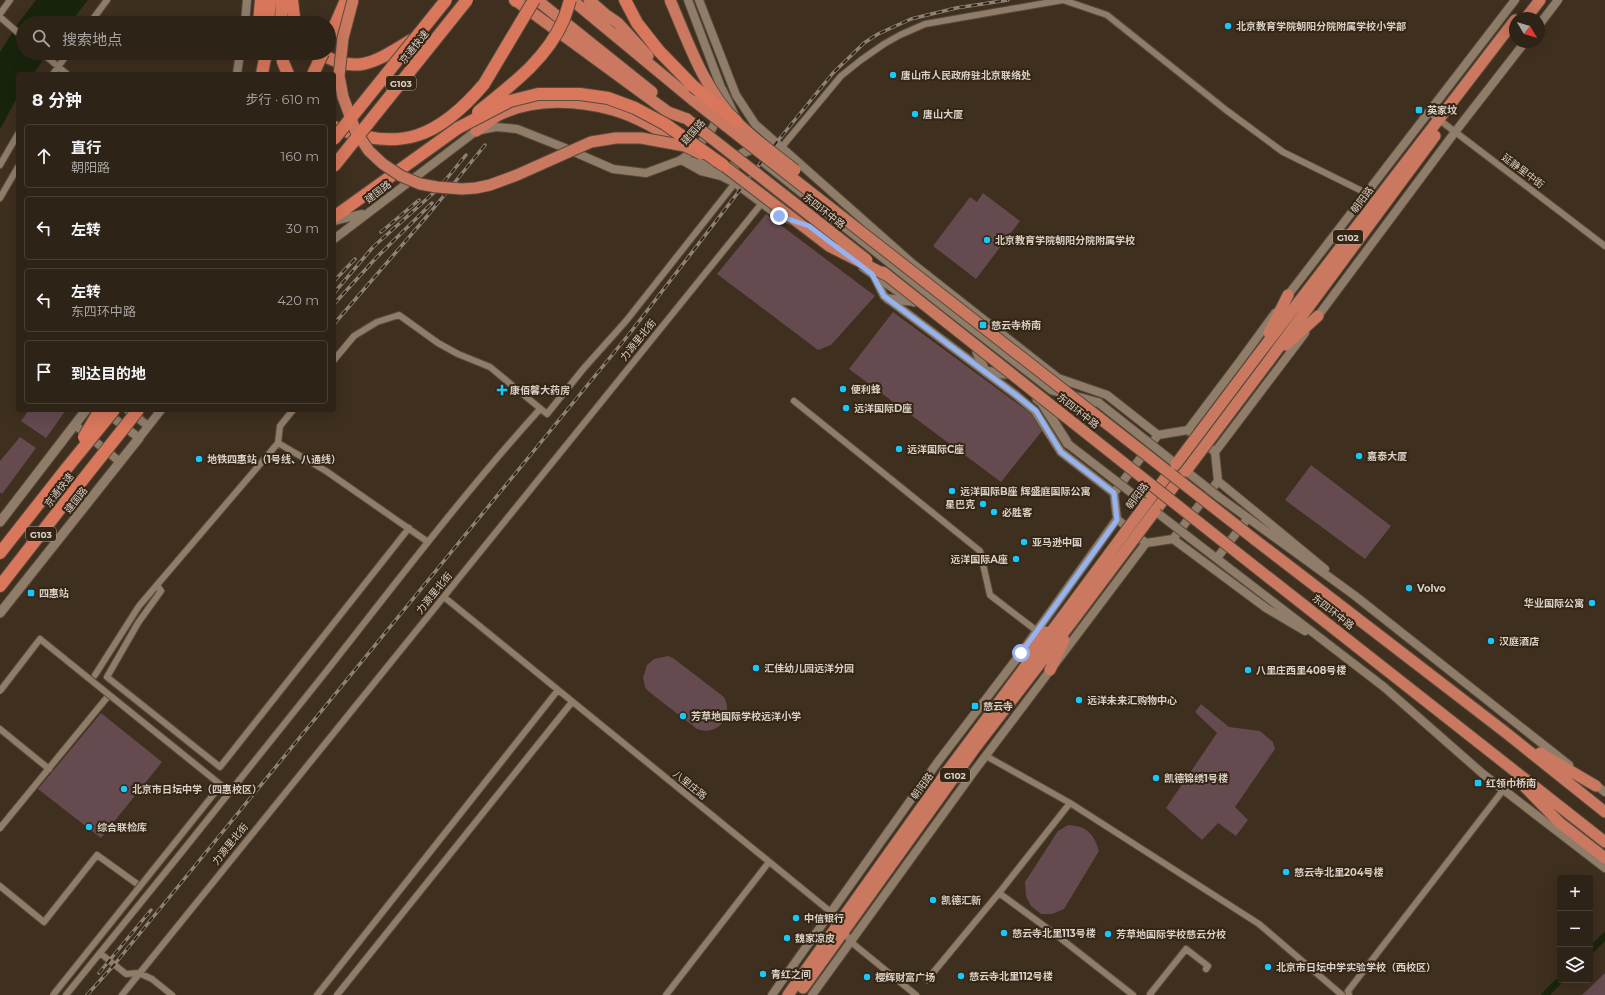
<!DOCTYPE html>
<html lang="zh">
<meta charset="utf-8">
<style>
body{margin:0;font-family:Montserrat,"Noto Sans SC",sans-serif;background:#3a2f24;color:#f1f3f6}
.controls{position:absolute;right:12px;bottom:12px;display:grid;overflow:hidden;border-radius:4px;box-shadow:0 4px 16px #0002}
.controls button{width:36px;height:36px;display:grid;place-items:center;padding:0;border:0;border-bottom:1px solid #494036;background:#2e2317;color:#f1f3f6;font:20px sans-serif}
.compass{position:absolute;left:1509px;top:12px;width:36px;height:36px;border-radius:50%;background:#2e2317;box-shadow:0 4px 16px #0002;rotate:128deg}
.stop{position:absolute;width:12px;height:12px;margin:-9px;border:3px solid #95b2f1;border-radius:50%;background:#fff}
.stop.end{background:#95b2f1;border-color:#fff;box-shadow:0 1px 4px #0008}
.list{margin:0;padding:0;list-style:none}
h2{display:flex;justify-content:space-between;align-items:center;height:52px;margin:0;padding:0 16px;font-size:17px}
h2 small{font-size:13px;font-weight:400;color:#a7a4a1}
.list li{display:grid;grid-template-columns:26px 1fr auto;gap:12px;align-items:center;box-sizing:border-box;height:64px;margin:0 8px 8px;padding:0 8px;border:1px solid #494036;border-radius:4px}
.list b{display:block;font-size:15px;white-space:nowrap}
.list p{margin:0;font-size:13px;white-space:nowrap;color:#a7a4a1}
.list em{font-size:13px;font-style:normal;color:#a7a4a1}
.icon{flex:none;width:22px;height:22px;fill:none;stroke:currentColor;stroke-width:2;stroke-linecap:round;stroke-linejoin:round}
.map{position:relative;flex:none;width:1605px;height:995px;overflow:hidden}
.search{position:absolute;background:#2e2317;box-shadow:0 4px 16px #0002;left:16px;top:16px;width:320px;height:44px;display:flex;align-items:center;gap:10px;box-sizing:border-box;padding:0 14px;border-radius:22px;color:#a7a4a1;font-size:15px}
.panel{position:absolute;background:#2e2317;box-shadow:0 4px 16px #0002;left:16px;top:72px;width:320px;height:340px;border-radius:4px}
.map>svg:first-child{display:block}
.green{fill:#654a50}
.water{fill:#19240d}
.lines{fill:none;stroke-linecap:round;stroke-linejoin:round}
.canal{stroke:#19240d;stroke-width:7}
.minor-casing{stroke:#574b3c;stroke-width:8}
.tertiary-casing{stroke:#574b3c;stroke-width:10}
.secondary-casing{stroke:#574b3c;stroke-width:11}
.trunk-casing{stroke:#574b3c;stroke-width:13}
.motorway-casing{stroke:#574b3c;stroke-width:14}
.minor{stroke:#8f7d6a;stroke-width:6}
.tertiary{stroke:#8f7d6a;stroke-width:8}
.secondary{stroke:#8f7d6a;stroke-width:9}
.trunk{stroke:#ca785f;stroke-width:11}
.motorway{stroke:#d8775c;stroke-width:12}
.rail-casing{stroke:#8e8275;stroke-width:3.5}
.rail{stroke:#342515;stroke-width:2;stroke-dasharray:6;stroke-linecap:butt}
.minor-bridge-casing{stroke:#574b3c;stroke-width:8;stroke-linecap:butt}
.tertiary-bridge-casing{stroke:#574b3c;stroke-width:10;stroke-linecap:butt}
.trunk-bridge-casing{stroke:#574b3c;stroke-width:13;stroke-linecap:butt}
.motorway-bridge-casing{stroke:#574b3c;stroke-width:14;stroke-linecap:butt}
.minor-bridge{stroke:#8f7d6a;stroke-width:6}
.tertiary-bridge{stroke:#8f7d6a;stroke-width:8}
.trunk-bridge{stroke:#ca785f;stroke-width:11}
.motorway-bridge{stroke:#d8775c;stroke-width:12}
.route{stroke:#95b2f1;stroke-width:5}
.poi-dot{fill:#15cafb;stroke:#342515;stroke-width:1.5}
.labels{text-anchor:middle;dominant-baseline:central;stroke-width:4;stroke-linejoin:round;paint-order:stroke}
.shield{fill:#342515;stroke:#a89d91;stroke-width:1}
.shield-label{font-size:9px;font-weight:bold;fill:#d9d0c6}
.poi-label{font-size:10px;font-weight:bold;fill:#d9d0c6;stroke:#342515;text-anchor:start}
.street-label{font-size:10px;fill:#d9d0c6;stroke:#342515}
</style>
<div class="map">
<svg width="1605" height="995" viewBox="0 0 1605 995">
<rect width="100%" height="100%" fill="#3e2f1f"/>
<path class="green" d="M983 193 1020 221 976 279 933 246 970 197 977 202Z
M766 214 875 296 831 345 818 350 717 274Z
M893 312 1033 415 1042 431 1001 482 849 369Z
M29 410H66L46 438 21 421Z
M20 437 36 448 2 494 0 492V461Z
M1311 465 1391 526 1365 559 1285 500Z
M668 656 673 658 724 697C734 716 718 737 697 729L648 691 645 687 643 678 647 665 654 659Z
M1201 704 1229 727 1260 731 1273 742 1275 749 1235 807 1248 820 1236 836 1218 823 1202 840 1166 808 1217 733 1195 712Z
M101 713 162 762 101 838 38 789Z
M1068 825C1087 826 1094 834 1099 851L1064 909 1052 914H1041L1031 906 1026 896 1025 882 1058 831Z
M1605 973V995H1582Z"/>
<path class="water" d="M36 0H88L70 23H23V53H48L33 74H18V96L0 129V52L17 25Z"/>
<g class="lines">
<path class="canal" d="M1590 951 1605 936
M1545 995 1560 980"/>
<defs>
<path id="minor" d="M0 14 10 0
M0 17 23 37
M90 23 107 0
M42 53 67 74
M53 74 68 53
M1429 112 1605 246
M781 148 841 76 861 60 884 44 900 35 925 24 1063 0 1107 15 1226 110 1283 152 1366 193
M0 165 18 134
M0 198 18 167
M334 360 354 336 377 322 399 315 438 343 458 354 490 367 547 414 584 368 626 321 735 183
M794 401 980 551 990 595 1037 631
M278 443 326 471 428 542
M157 585 161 591 138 623 107 677 220 767 409 528
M444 597 832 913 851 942 916 995
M95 675 139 606 278 443 280 426 293 410
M0 729 49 769
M986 756 1070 803 1259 924 1342 995
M1070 803 999 893 1055 934 1133 995
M0 828 109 695
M0 886 44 922 97 855 140 886
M100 953 126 974 139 973 152 979 172 995
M927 980 999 893
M66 995C153 888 239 781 325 673 395 584 464 493 540 409
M122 995 762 203
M317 995 558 690
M337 995 572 702
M666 995 769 862
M1151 995 1150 994 1186 949 1208 966 1206 969
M1349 995 1348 991 1504 789"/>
<path id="tertiary" d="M688 0 722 90V95
M699 0 736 95 755 124 913 264 1058 378 1107 395 1158 435
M245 23 247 0
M1539 25 1558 0
M237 74 240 53
M685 162 701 171 721 176 735 183 779 216 791 220
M334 221 362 214
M334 239 476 131 496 127 517 129 565 148 613 169 646 173 681 160 697 147 712 129 719 114
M873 274 884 296 1016 395 1035 411 1061 452 1114 493
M1285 299 1515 0
M1315 320 1455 132 1525 42
M128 410 148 426
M107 413 139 438 161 410
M75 425 120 462
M1188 430 1240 361 1275 313
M1188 430 1215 452 1218 481 1173 539 1146 543 1117 519 1114 493 1158 435Z
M1215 452 1305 333
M1218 481 1325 569
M1219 497 1354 595 1569 765
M1190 538 1384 687 1483 774 1605 868
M1173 539 1266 608 1305 631
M1217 558 1247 519
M1593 783 1605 792
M772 995 937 763 1021 653 1117 519
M812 995 975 770 1146 543"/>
<path id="secondary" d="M722 90 735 117
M681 160 727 169
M765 163 944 306 1052 390 1099 403
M735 183C733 166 732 156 750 150
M863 267 914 302
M888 299 911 301
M977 352 985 371 1006 374
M1037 399 1042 403 1068 444
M0 522 86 410
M0 613 139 438"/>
<path id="trunk" d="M515 0 668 112 687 119
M537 0 652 92
M572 0 694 101
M589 0 605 14 618 23 648 56
M1526 18 1540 0
M476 131C484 126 492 118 501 114 535 98 578 100 613 110 638 117 662 132 684 146
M1269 333 1288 295
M1286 345 1318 316
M1258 355 1515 20
M1268 362 1435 136
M1146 504 1174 466
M1155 511 1184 473
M1254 539 1505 732 1605 812
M1240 555 1605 842
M1021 653 1045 632
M1050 670 1064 640
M1540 753 1596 786
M1520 782 1560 823 1605 858
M803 988 975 748 1071 623
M788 995 946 773 1063 616"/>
<path id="motorway" d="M292 0 294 17 297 23
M515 0 516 1
M625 0 637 23 659 51 693 86
M259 23 261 0
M268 23 270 0
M281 23 282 0
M329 39 346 0
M282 53 283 62 288 74
M320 53C359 78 380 58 415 38
M262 74 266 53
M334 127C401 154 440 136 484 84
M334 217 458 128
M0 553 66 469
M0 586 81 482"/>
</defs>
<use href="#minor" class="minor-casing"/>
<use href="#tertiary" class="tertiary-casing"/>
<use href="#secondary" class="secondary-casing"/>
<use href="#trunk" class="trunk-casing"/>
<use href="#motorway" class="motorway-casing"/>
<use href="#minor" class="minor"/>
<use href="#tertiary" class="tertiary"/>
<use href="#secondary" class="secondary"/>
<use href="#trunk" class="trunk"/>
<use href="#motorway" class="motorway"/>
<defs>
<path id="rail" d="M381 232 419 200
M334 281 355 259
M334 293 373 247 438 189 466 155
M334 304 376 258 432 203
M334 324 429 214 485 145
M99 973 151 910
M87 995 114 965 630 333 776 143 833 73 864 43 878 34 911 19 956 8 1008 0"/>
</defs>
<use href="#rail" class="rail-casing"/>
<use href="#rail" class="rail"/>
<defs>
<path id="minor-bridge" d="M0 691 40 639 221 785 53 995"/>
<path id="tertiary-bridge" d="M1099 403 1176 464
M1068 444 1146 504
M1186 471 1219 497
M1155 511 1190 538"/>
<path id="trunk-bridge" d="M353 0 343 38 339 76 343 97 356 132 369 151 383 164 401 176 420 184 437 187 462 189 476 188 490 185 517 175 591 142 616 138H641L685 146 701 154
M670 0C688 41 703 88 736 121 753 139 775 154 795 170
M694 101 1254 539
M687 119 867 260
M716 161 723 165 829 246 888 276
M883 272 1240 555
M1176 464 1258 355
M1186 471 1268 362
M1063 616 1146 504
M1071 623 1155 511"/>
<path id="motorway-bridge" d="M313 74 323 53
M484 84 534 0
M693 86 736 121
M478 112C510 86 546 60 563 21 566 14 568 7 570 0
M458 128 510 101 538 94H580L608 98 635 108 665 124 723 165
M334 139 446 0
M334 166 467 0
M84 437 100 410
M66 469 114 410
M81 482 138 410"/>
</defs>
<use href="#minor-bridge" class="minor-bridge-casing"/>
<use href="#tertiary-bridge" class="tertiary-bridge-casing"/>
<use href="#trunk-bridge" class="trunk-bridge-casing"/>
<use href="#motorway-bridge" class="motorway-bridge-casing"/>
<use href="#minor-bridge" class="minor-bridge"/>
<use href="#tertiary-bridge" class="tertiary-bridge"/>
<use href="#trunk-bridge" class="trunk-bridge"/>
<use href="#motorway-bridge" class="motorway-bridge"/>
</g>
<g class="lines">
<path class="route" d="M779 216 809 226 872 274 884 296 1016 395 1036 411 1061 452 1114 493 1117 520 1021 653"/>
</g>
<g class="poi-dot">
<circle cx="1228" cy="26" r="4"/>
<circle cx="893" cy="75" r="4"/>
<rect x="1415" y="106" width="8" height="8" rx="2"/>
<circle cx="915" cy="114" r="4"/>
<circle cx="987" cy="240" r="4"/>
<rect x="979" y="321" width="8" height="8" rx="2"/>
<circle cx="843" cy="389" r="4"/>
<path d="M500 384h4v4h4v4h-4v4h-4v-4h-4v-4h4z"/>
<circle cx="846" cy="408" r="4"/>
<circle cx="899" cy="449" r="4"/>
<circle cx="1359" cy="456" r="4"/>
<circle cx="199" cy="459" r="4"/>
<circle cx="952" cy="491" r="4"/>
<circle cx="983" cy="504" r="4"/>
<circle cx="994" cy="512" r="4"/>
<circle cx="1024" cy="542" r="4"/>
<circle cx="1016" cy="559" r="4"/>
<circle cx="1409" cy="588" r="4"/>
<rect x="27" y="589" width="8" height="8" rx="2"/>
<circle cx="1592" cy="603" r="4"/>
<circle cx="1491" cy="641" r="4"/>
<circle cx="756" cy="668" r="4"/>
<circle cx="1248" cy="670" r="4"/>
<circle cx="1079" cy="700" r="4"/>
<rect x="971" y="702" width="8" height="8" rx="2"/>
<circle cx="683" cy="716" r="4"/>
<circle cx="1156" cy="778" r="4"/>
<rect x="1474" y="779" width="8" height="8" rx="2"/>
<circle cx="124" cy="789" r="4"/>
<circle cx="89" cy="827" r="4"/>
<circle cx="1286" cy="872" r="4"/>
<circle cx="933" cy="900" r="4"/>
<circle cx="796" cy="918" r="4"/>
<circle cx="1004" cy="933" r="4"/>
<circle cx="1108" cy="934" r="4"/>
<circle cx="787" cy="938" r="4"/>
<circle cx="1268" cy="967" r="4"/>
<circle cx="763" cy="974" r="4"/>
<circle cx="961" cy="976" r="4"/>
<circle cx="867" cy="977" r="4"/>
</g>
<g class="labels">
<g class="shield">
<rect x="386" y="76" width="30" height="14" rx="3"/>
<rect x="1333" y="230" width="30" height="14" rx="3"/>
<rect x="26" y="527" width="30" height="14" rx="3"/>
<rect x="940" y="768" width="30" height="14" rx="3"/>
</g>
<g class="shield-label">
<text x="401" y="83">G103</text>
<text x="1348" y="237">G102</text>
<text x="41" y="534">G103</text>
<text x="955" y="775">G102</text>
</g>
<g class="poi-label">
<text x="1236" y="26">北京教育学院朝阳分院附属学校小学部</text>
<text x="901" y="75">唐山市人民政府驻北京联络处</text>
<text x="1427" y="110">英家坟</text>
<text x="923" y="114">唐山大厦</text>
<text x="995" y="240">北京教育学院朝阳分院附属学校</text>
<text x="991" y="325">慈云寺桥南</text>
<text x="851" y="389">便利蜂</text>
<text x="510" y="390">康佰馨大药房</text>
<text x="854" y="408">远洋国际D座</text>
<text x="907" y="449">远洋国际C座</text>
<text x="1367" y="456">嘉泰大厦</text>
<text x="207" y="459">地铁四惠站（1号线、八通线）</text>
<text x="960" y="491">远洋国际B座 辉盛庭国际公寓</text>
<text x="975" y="504" text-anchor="end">星巴克</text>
<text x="1002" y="512">必胜客</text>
<text x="1032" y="542">亚马逊中国</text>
<text x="1008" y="559" text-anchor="end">远洋国际A座</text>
<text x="1417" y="588">Volvo</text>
<text x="39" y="593">四惠站</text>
<text x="1584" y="603" text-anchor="end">华业国际公寓</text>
<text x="1499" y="641">汉庭酒店</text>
<text x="764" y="668">汇佳幼儿园远洋分园</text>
<text x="1256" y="670">八里庄西里408号楼</text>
<text x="1087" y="700">远洋未来汇购物中心</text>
<text x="983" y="706">慈云寺</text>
<text x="691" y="716">芳草地国际学校远洋小学</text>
<text x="1164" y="778">凯德锦绣1号楼</text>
<text x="1486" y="783">红领巾桥南</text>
<text x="132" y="789">北京市日坛中学（四惠校区）</text>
<text x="97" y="827">综合联检库</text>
<text x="1294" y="872">慈云寺北里204号楼</text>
<text x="941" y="900">凯德汇新</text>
<text x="804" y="918">中信银行</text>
<text x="1012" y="933">慈云寺北里113号楼</text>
<text x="1116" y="934">芳草地国际学校慈云分校</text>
<text x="795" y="938">魏家凉皮</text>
<text x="1276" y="967">北京市日坛中学实验学校（西校区）</text>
<text x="771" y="974">青红之间</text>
<text x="969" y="976">慈云寺北里112号楼</text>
<text x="875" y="977">樱辉财富广场</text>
</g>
<g class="street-label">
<text transform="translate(414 47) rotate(-51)">京通快速</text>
<text transform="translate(693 132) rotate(-49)">建国路</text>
<text transform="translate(1523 171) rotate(37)">延静里中街</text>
<text transform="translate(378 192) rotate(-37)">建国路</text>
<text transform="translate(1362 200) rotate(-53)">朝阳路</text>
<text transform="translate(824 211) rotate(38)">东四环中路</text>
<text transform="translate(638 340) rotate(-51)">力源里北街</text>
<text transform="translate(1078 411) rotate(38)">东四环中路</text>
<text transform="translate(59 490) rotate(-52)">京通快速</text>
<text transform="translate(1137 496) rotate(-53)">朝阳路</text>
<text transform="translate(76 500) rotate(-52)">建国路</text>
<text transform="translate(434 593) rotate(-51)">力源里北街</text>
<text transform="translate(1333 612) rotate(38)">东四环中路</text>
<text transform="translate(690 785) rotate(39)">八里庄路</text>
<text transform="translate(922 786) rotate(-54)">朝阳路</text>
<text transform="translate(230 844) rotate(-51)">力源里北街</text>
</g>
</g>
</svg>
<div class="controls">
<button>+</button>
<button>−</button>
<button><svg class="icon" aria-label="layers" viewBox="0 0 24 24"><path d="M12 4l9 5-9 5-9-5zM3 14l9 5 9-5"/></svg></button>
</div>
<svg class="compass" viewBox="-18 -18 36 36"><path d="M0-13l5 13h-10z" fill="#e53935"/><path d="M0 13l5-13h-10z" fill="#a7a4a1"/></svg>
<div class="stop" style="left:1021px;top:653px"></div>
<div class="stop end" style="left:779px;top:216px"></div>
<div class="search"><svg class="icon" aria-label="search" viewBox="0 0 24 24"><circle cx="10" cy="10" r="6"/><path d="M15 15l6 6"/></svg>搜索地点</div>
<section class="panel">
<h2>8 分钟<small>步行 · 610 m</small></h2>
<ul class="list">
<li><svg class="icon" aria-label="ahead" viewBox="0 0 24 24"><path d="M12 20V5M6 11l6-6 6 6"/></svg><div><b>直行</b><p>朝阳路</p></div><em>160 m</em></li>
<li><svg class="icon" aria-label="left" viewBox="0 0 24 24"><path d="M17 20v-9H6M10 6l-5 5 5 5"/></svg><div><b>左转</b></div><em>30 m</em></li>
<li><svg class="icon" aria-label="left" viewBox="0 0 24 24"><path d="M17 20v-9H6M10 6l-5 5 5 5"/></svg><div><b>左转</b><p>东四环中路</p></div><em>420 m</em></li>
<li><svg class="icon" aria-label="arrive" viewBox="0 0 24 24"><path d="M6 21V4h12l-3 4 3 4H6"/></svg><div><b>到达目的地</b></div></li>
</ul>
</section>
</div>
